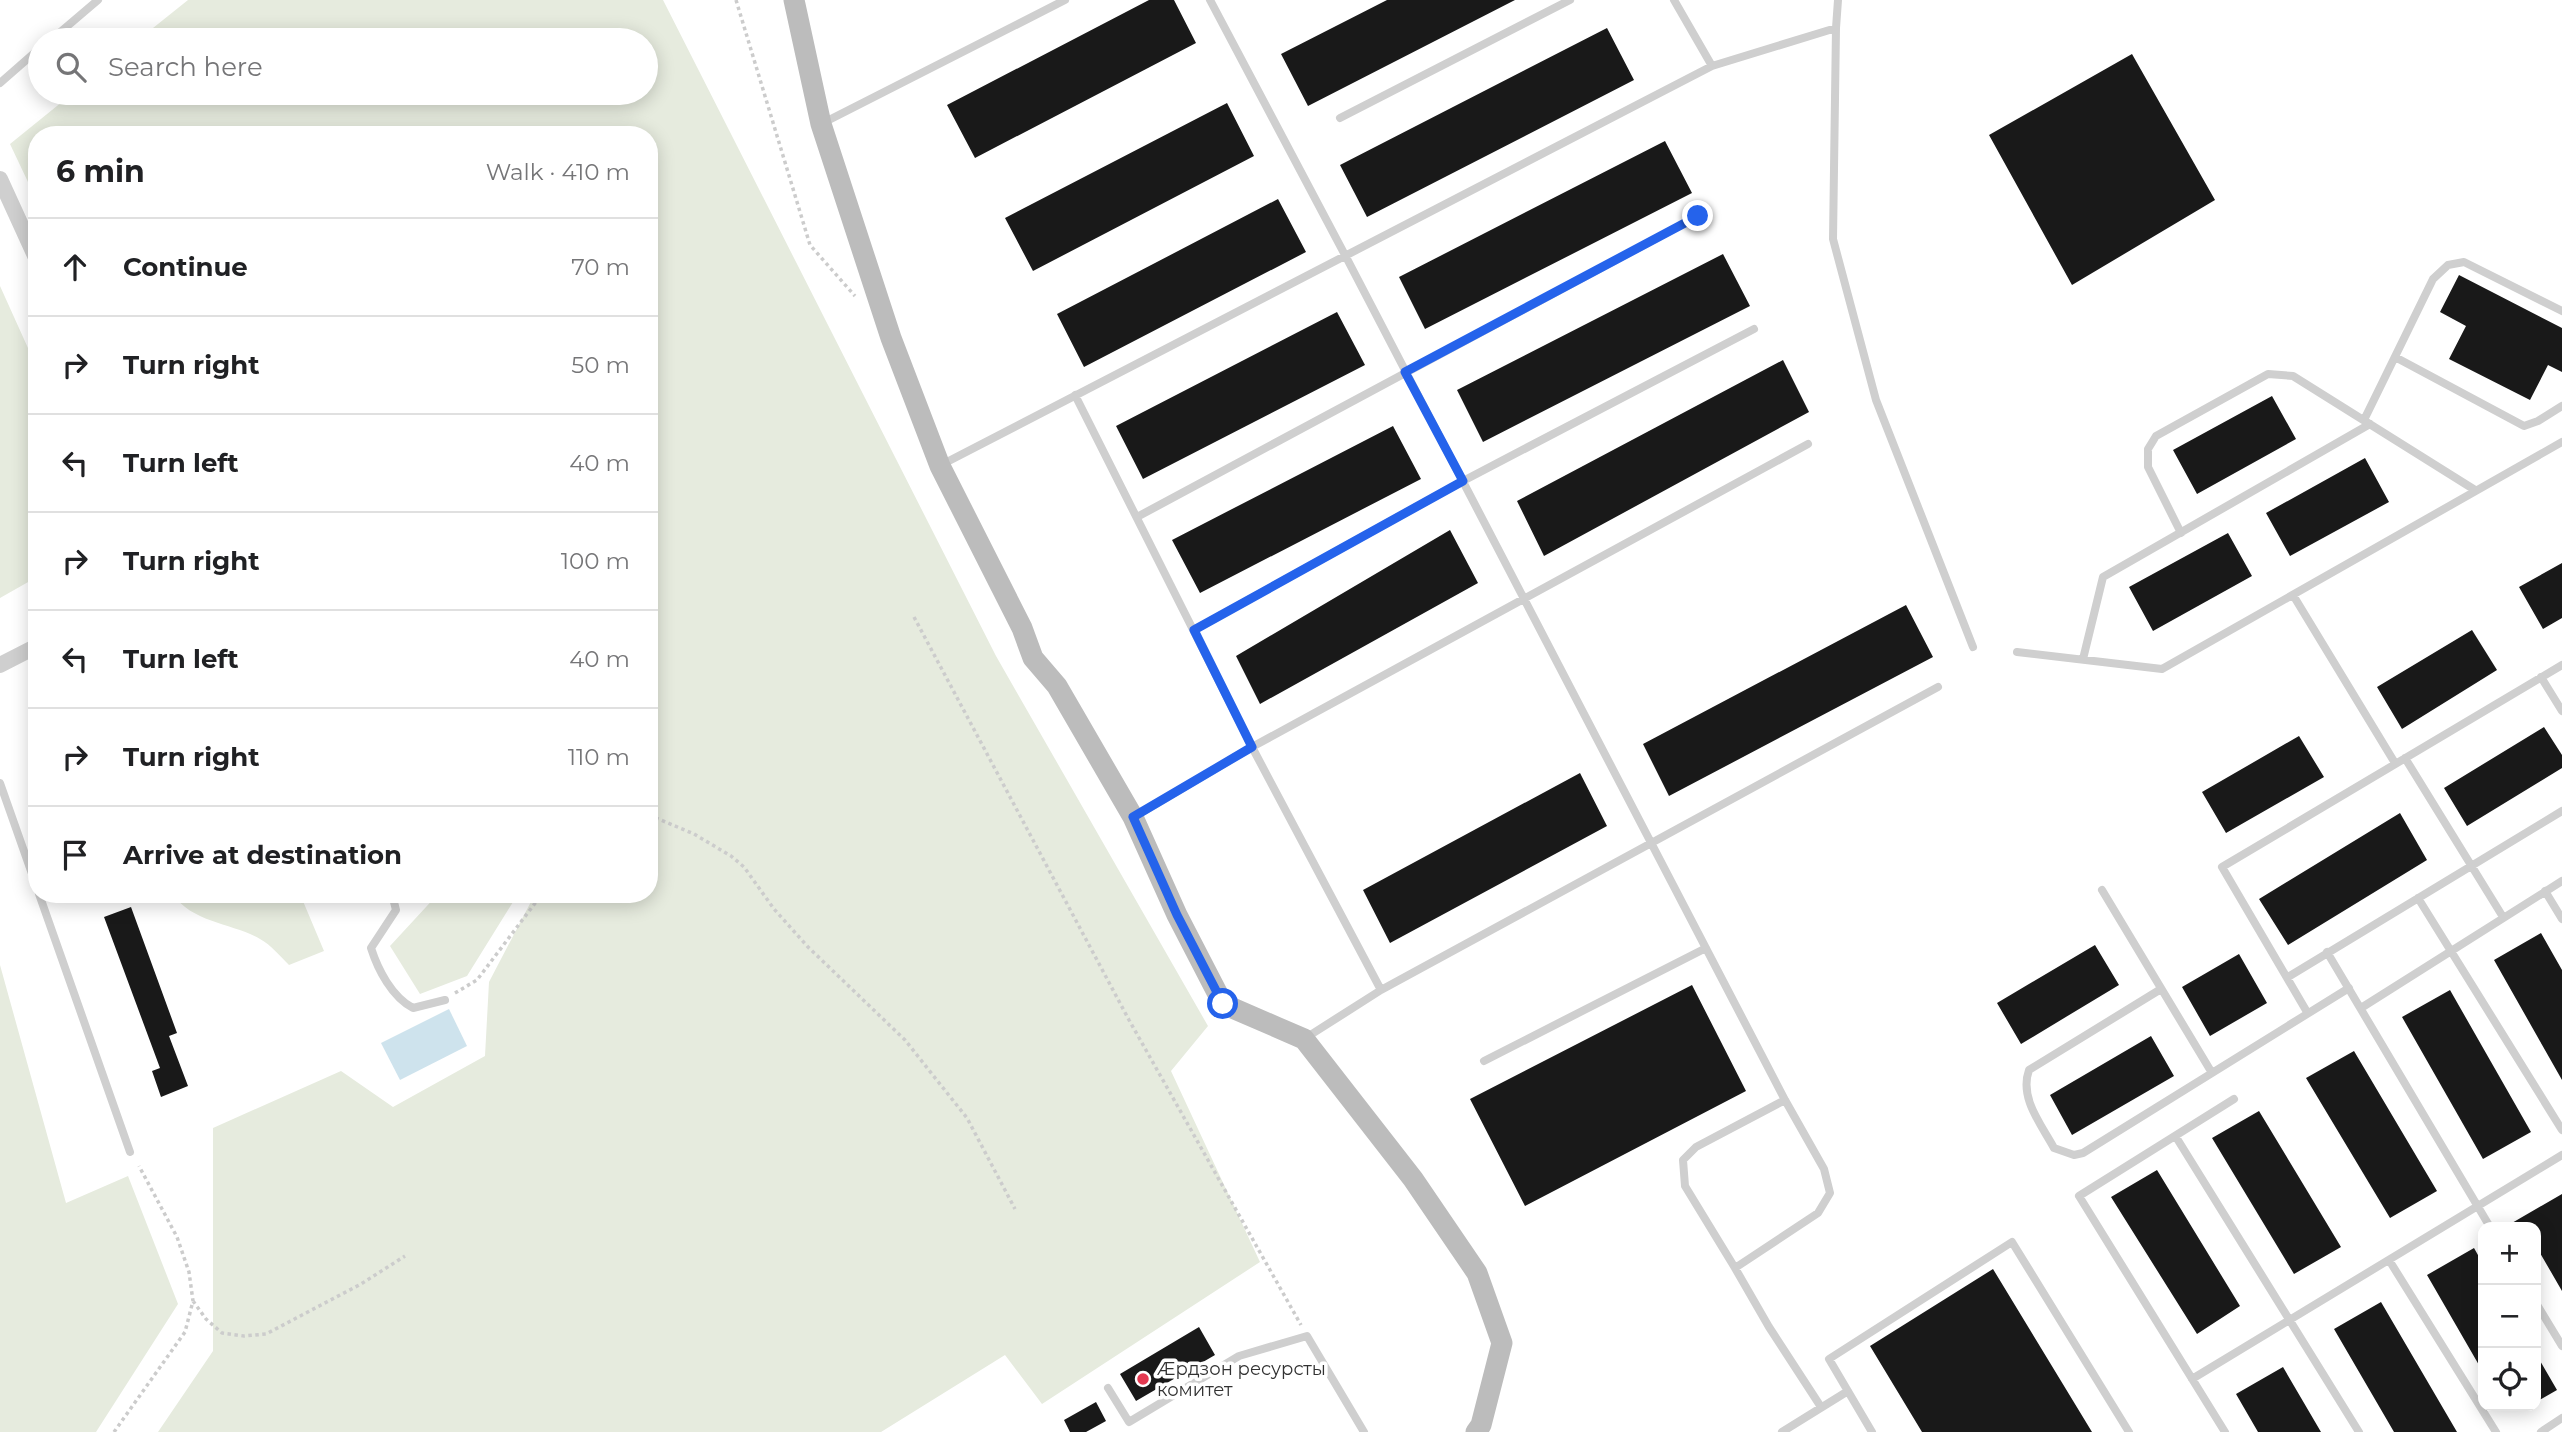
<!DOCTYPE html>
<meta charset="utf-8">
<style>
body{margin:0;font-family:Montserrat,sans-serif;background:#f6f6f6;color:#202124}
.controls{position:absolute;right:21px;bottom:21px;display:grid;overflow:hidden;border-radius:14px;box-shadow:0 4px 18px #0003}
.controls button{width:63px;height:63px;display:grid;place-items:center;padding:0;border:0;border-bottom:2px solid #e0e0e0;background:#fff;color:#202124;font:35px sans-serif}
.stop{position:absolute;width:21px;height:21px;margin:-16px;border:5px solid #2563eb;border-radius:50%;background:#fff}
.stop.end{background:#2563eb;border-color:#fff;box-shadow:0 2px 7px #0008}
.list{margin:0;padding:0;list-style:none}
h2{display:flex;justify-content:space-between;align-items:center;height:91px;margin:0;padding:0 28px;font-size:30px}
h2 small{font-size:23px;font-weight:400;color:#757577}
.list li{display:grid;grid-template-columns:46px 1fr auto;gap:21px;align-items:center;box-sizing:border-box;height:98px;padding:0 28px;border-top:2px solid #e0e0e0}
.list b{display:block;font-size:26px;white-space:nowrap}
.list em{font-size:23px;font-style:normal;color:#757577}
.icon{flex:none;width:38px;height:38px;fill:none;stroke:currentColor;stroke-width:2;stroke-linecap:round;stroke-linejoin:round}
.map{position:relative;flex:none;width:2562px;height:1432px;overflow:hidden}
.search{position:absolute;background:#fff;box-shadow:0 4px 18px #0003;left:28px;top:28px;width:630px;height:77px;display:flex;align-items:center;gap:18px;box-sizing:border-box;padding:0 24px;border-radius:38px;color:#757577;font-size:26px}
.panel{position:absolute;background:#fff;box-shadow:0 4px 18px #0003;left:28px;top:126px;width:630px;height:777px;border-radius:28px}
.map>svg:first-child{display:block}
.green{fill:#e6ebde}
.water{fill:#cee3ed}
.building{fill:#191919}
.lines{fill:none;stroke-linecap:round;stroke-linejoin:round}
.path{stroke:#ccc;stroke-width:3.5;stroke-dasharray:3.5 3.5;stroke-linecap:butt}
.lane{stroke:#cfcfcf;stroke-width:8}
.street{stroke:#cfcfcf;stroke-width:16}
.secondary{stroke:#bcbcbc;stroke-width:21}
.route{stroke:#2563eb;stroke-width:9}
.poi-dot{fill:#e43951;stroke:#fff;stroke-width:2.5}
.labels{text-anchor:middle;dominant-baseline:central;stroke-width:7;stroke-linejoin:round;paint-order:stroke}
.poi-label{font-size:18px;fill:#323232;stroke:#fff;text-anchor:start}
</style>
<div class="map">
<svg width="2562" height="1432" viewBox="0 0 2562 1432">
<rect width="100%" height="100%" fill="#fff"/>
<path class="green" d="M188 0H663L996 656 1208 1026 1171 1071 1260 1262 1042 1404 1005 1355 881 1432H158L213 1351V1128L341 1071 393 1107 485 1056 489 982 535 894H649V135H37V201L10 144 73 93H646V40H138Z
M0 286 37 368V577L0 598Z
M173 894H300L324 951 289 965C280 956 271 945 260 939 233 923 192 923 173 894Z
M438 894H518L467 976 420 994 390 946Z
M0 965 66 1203 128 1176 178 1304 96 1432H0Z"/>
<path class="water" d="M449 1009 467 1046 400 1080 381 1043Z"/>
<path class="building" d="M1149 0H1174L1196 43 975 158 947 105Z
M1387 0H1515L1308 106 1281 54Z
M1607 28 1634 80 1367 217 1340 165Z
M2132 54 2215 200 2072 285 1989 135Z
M1227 103 1254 156 1033 271 1005 218Z
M1665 141 1692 193 1425 329 1399 277Z
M1278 199 1306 252 1084 367 1057 314Z
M1723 254 1750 306 1483 442 1457 390Z
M2459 275 2562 328V372L2548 365 2530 400 2449 359 2466 326 2440 312Z
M1337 312 1365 365 1143 479 1116 426Z
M1783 360 1809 412 1544 556 1517 501Z
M2272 396 2296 439 2197 494 2173 450Z
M1393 426 1421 479 1200 593 1172 540Z
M2365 458 2389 502 2290 556 2266 513Z
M1450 530 1478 583 1260 704 1236 656Z
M2228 533 2252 576 2153 631 2129 587Z
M2562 563V618L2543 629 2519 587Z
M1906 605 1933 657 1669 796 1643 744Z
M2472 630 2497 670 2402 729 2377 687Z
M2544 727 2562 755V768L2467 826 2444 788Z
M2299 736 2324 777 2226 833 2202 792Z
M1580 773 1607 826 1390 943 1363 890Z
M2400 813 2427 860 2288 945 2259 899Z
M131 907 177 1033 169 1036 188 1086 161 1097 152 1071 160 1068 104 917Z
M2541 933 2562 970V1080L2494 960Z
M2095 945 2119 985 2021 1044 1997 1003Z
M2239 954 2267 1003 2210 1036 2182 987Z
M1692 985 1746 1091 1525 1206 1470 1099Z
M2450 990 2531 1132 2483 1159 2402 1017Z
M2151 1036 2174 1076 2072 1135 2050 1095Z
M2354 1051 2437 1191 2390 1218 2306 1078Z
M2259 1111 2341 1247 2294 1274 2212 1138Z
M2157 1170 2240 1306 2197 1334 2111 1197Z
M2562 1194V1291L2536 1246V1227H2505Z
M2474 1248 2483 1264V1372L2427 1275Z
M1993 1269 2092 1432H1922L1870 1346Z
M2381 1302 2457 1432H2394L2334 1329Z
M1199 1327 1215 1355 1136 1401 1120 1374Z
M2536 1354 2557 1390 2536 1402Z
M2283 1367 2321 1432H2258L2236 1394Z
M1096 1402 1106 1421 1086 1432H1070L1064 1420Z"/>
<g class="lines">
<path class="path" d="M736 0 810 245 855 296
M914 617 1129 1020 1301 1325
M649 815 694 834 731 856 744 867 774 909 808 947 905 1040 967 1118 1015 1209
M455 993 477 980 542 894
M193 1301 206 1319 222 1333 244 1336 266 1334 361 1284 405 1256
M114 1432 185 1332 193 1301 189 1272 177 1237 139 1166"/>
<path class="lane" d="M1210 0 1345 255 1785 1100 1824 1169 1830 1193 1818 1213 1735 1268 1769 1327 1821 1407
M1674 0 1712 66
M1836 28 1833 239 1876 400 1973 647
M51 40 98 0
M0 83 40 48
M1340 118 1570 0
M821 124 1065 0
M2395 357 2524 426 2538 421 2562 406
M1075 395 1252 747 1381 990
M2364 420 2433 279 2448 265 2464 262 2562 311
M941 465 1712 66 1836 28 1838 0
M1137 517 1698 216
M2181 533 2148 467V449L2156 436 2268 374 2293 376 2475 490
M2293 595 2395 763
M1194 630 1463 481 1754 329
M2017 652 2162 669 2562 442
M2083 659 2103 577 2370 424
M2541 677 2562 711
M2405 758 2503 917
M0 783 37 888
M1134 817 1252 747 1808 444
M2102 890 2212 1073
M2545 891 2562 919
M39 894 130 1152
M392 894 396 910 371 948C378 970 392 997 413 1008L445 1000
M2418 898 2562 1130
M2327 952 2490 1227
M2288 977 2562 811
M2161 989 2029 1070C2019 1098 2041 1124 2054 1148L2074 1155 2083 1153 2349 988
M2361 1008 2562 881
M2307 1012 2222 867 2562 665
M1304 1039 1381 990 1938 687
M1484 1061 1706 948
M2176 1137 2359 1432
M2389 1260 2496 1432
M1735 1268 1685 1186 1683 1160 1696 1147 1785 1100
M2536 1303 2562 1346
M2192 1379 2562 1155
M1108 1388 1129 1422 1239 1356 1307 1336 1364 1432
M1782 1432 1848 1391
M1872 1432 1829 1359 2012 1242 2129 1432
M2225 1432 2079 1196 2234 1099
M2541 1432 2562 1418"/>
<path class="street" d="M0 179 37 260
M0 665 37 646"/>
<path class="secondary" d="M794 0 821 124 891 338 940 466 1022 628 1033 658 1057 686 1133 817 1177 915 1223 1004 1304 1039 1413 1179 1477 1273 1502 1343 1481 1425 1476 1432"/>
</g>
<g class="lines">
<path class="route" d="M1223 1004 1177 915 1133 817 1252 747 1194 630 1463 481 1405 372 1698 216"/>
</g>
<circle class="poi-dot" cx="1143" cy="1379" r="7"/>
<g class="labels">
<g class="poi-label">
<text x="1157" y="1369">Æрдзон ресурсты<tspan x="1157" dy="21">комитет</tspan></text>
</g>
</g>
</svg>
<div class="controls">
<button>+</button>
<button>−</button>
<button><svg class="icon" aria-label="locate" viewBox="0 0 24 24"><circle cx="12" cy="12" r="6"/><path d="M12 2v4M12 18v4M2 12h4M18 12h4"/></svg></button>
</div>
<div class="stop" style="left:1223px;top:1004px"></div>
<div class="stop end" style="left:1698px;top:216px"></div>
<div class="search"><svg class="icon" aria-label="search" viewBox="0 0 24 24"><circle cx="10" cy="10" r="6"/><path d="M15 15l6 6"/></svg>Search here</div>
<section class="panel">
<h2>6 min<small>Walk · 410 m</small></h2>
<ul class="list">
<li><svg class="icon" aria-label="ahead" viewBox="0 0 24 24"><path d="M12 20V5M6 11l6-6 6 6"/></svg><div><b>Continue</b></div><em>70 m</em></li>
<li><svg class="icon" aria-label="right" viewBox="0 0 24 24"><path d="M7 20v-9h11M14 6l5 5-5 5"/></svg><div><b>Turn right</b></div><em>50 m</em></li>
<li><svg class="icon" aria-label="left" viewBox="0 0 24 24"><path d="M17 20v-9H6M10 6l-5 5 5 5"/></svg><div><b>Turn left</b></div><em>40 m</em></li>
<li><svg class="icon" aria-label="right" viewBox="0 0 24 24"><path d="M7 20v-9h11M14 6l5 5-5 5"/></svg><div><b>Turn right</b></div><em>100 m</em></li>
<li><svg class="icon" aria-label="left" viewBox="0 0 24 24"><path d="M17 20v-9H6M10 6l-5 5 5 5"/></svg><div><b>Turn left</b></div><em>40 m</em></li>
<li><svg class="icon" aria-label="right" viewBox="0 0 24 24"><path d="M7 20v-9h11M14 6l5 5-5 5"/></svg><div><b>Turn right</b></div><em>110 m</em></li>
<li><svg class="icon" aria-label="arrive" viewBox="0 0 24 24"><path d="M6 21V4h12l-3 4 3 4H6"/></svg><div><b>Arrive at destination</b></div></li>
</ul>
</section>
</div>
